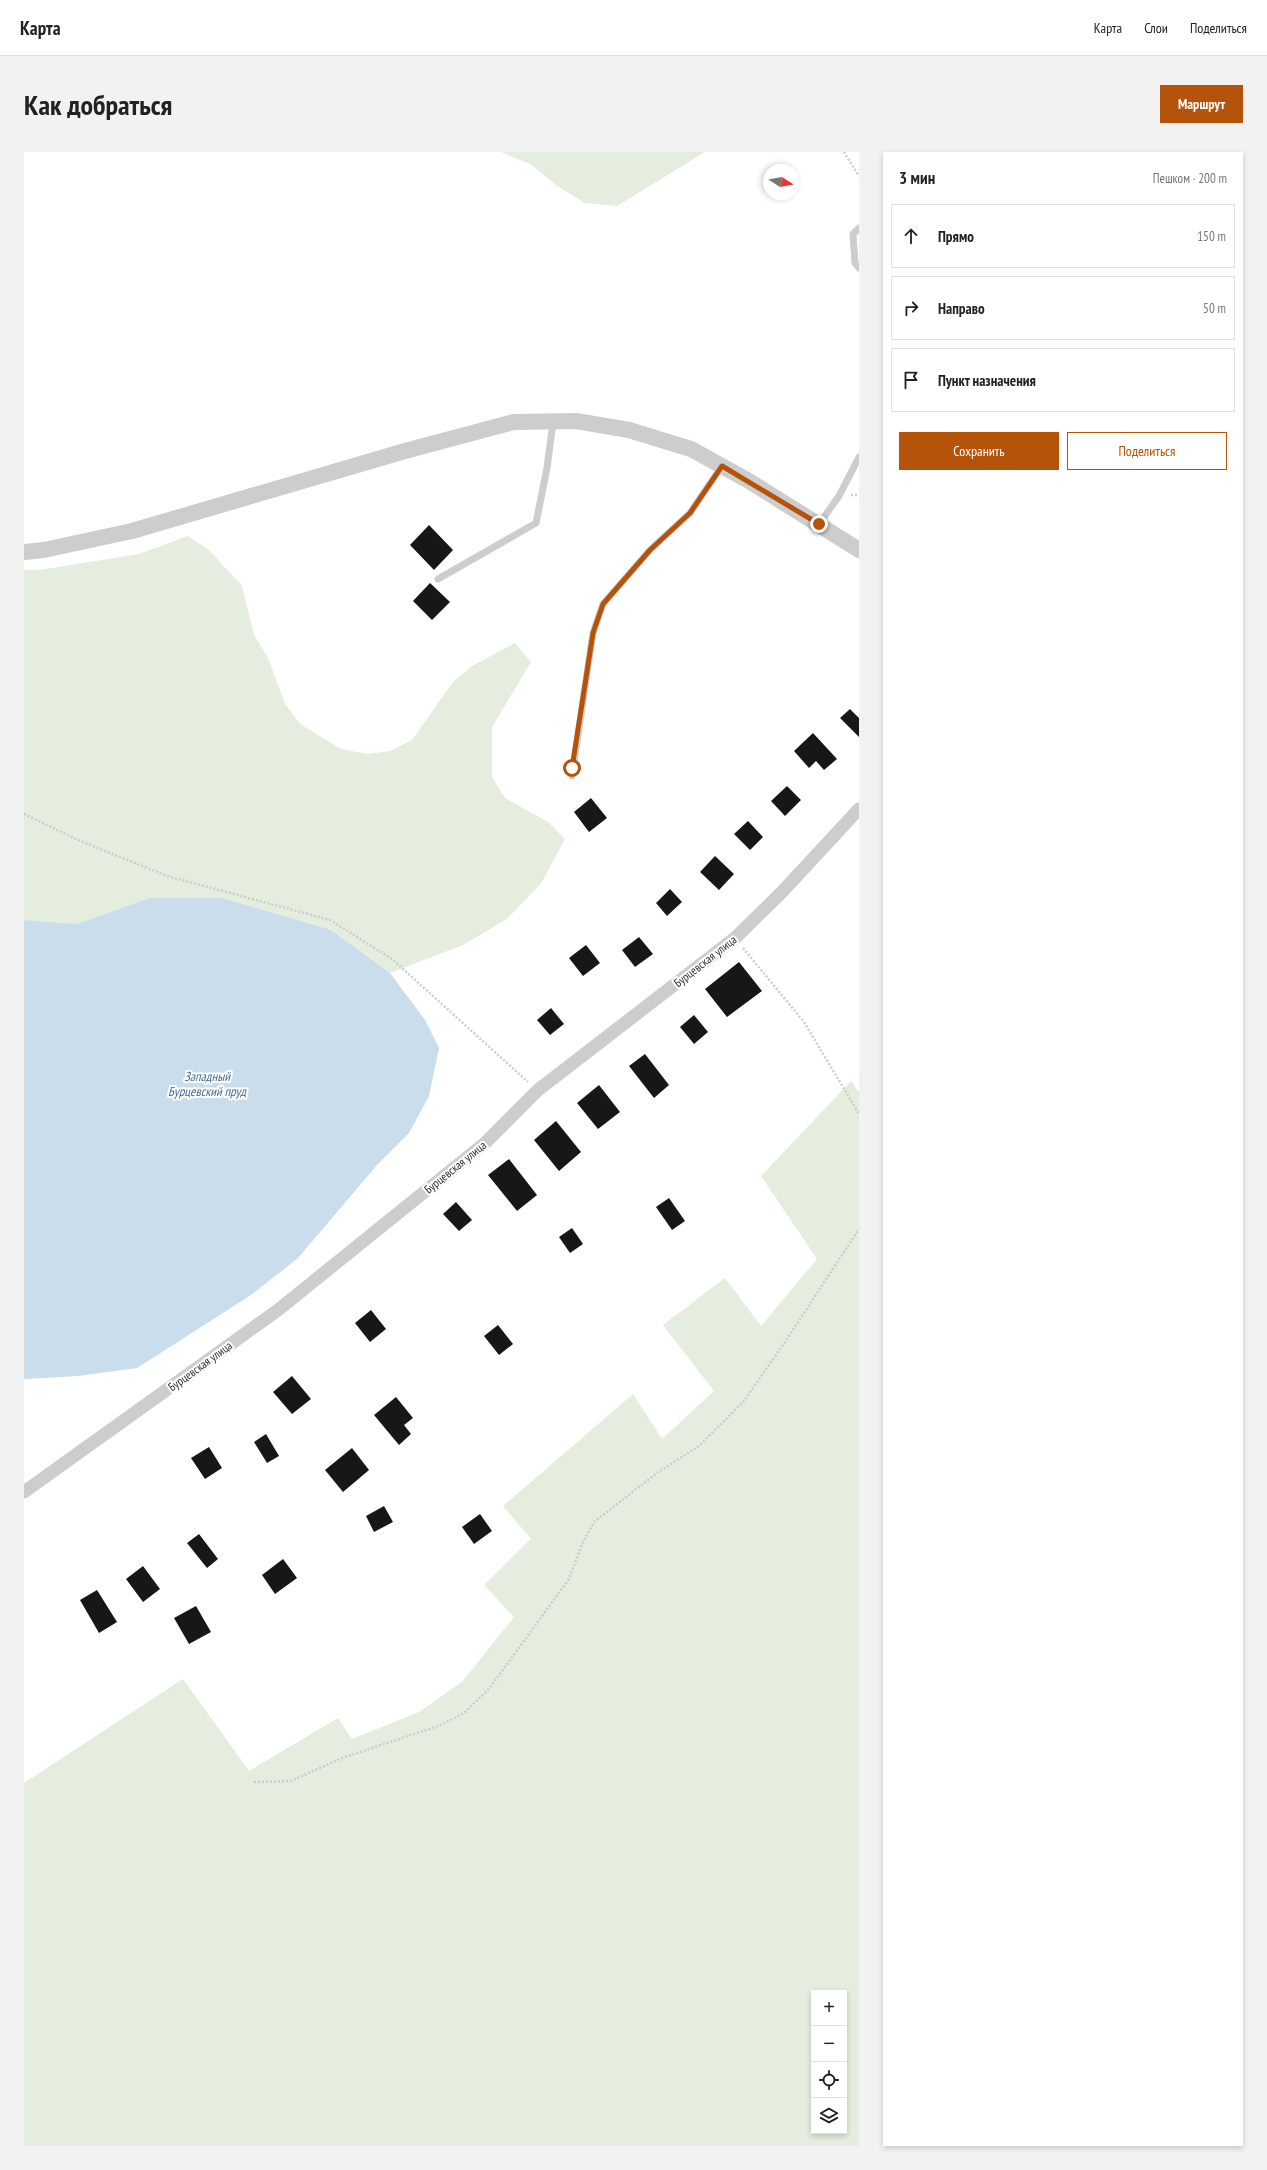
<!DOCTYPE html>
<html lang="ru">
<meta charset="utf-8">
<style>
body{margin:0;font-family:"PT Sans Narrow",sans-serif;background:#f2f2f2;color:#222}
.controls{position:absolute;right:12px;bottom:12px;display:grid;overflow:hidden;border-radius:0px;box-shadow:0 2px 6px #0003}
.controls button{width:36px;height:36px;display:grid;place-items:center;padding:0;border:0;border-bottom:1px solid #e0e0e0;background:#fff;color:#222;font:20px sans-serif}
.compass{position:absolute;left:739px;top:12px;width:36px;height:36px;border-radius:50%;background:#fff;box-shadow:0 2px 6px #0003;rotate:101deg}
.stop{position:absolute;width:12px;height:12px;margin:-9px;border:3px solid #b45309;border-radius:50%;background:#fff}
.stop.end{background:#b45309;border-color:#fff;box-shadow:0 1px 4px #0008}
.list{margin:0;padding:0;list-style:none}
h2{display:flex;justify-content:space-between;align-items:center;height:52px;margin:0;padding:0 16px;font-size:17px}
h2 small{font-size:13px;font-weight:400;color:#767676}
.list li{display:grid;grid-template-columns:26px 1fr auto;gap:12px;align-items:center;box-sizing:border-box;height:64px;margin:0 8px 8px;padding:0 8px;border:1px solid #e0e0e0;border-radius:0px}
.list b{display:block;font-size:15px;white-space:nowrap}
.list em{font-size:13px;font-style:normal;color:#767676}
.actions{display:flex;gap:8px;padding:12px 16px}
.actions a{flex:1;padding:9px 0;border:1px solid #b45309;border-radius:0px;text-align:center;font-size:14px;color:#b45309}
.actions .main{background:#b45309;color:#fff}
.icon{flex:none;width:22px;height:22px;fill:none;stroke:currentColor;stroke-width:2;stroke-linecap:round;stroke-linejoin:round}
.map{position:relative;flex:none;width:835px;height:1994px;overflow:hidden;border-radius:0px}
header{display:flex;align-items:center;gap:24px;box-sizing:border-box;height:56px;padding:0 20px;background:#fff;border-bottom:1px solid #e0e0e0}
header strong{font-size:19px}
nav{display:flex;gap:22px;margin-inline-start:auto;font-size:14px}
.intro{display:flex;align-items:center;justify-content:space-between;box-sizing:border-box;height:96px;padding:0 24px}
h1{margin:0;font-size:28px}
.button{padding:10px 18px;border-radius:0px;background:#b45309;color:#fff;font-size:14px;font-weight:700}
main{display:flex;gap:24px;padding:0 24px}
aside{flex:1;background:#fff;border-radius:0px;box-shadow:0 2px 6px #0003}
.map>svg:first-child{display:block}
.green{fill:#e5edde;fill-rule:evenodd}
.water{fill:#caddec}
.building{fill:#171717}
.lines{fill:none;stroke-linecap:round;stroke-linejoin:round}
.path{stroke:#cdcdcd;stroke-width:2.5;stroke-dasharray:2 2;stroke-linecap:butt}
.service{stroke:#cdcdcd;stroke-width:7}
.minor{stroke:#cdcdcd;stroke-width:13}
.tertiary{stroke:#cdcdcd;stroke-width:16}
.route{stroke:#b45309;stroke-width:5}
.labels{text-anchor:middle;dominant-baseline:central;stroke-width:4;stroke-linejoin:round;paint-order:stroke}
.street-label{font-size:12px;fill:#303030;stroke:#fff}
.water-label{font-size:13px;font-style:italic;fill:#3d6d92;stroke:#fff}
</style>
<header>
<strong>Карта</strong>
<nav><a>Карта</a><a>Слои</a><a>Поделиться</a></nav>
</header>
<div class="intro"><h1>Как добраться</h1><a class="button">Маршрут</a></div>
<main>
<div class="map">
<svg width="835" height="1994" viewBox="0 0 835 1994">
<rect width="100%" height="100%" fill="#fff"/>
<path class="green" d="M477 0H681L593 54 561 51 533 34 508 13Z
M164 384 185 398 218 434 230 483 244 506 261 552 276 572 317 597 343 602 366 599 388 588 429 530 448 514 491 491 507 510 468 575V625L481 646 524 670 541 687 518 730 483 767 439 793 366 821 307 778 125 746 53 772 0 768V418H15L115 402Z
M827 929 835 940V1994H0V1631L159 1527 225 1619 314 1566 328 1587 395 1560 438 1530 490 1465 460 1433 507 1387 479 1354 609 1242 638 1287 690 1239 639 1173 701 1126 737 1174 793 1107 737 1024ZM790 1841H820V1979H790Z"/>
<path class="water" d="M125 746H198L307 778 366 821 401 868 415 896 405 944 385 981 353 1013 274 1106 227 1143 113 1216 54 1224 0 1227V768L53 772Z"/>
<path class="building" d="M405 373 429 398 410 418 386 393Z
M406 431 426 450 408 468 389 449Z
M826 557 835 566V585L816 566Z
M789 581 813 607 800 618 792 609 785 616 770 599Z
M763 634 777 648 761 664 747 649Z
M567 646 583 666 565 680 550 660Z
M724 669 739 685 726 698 710 682Z
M691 704 710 722 695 738 676 720Z
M646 737 658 750 643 764 632 751Z
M615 785 629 802 611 815 598 798Z
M562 793 576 811 559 824 545 806Z
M715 810 738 839 703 865 681 837Z
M527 856 540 872 526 883 513 868Z
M670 863 684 880 670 892 656 875Z
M621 902 645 933 630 946 605 914Z
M575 933 596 960 574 977 553 951Z
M532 969 557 1000 535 1019 510 988Z
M485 1007 513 1043 493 1059 464 1023Z
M645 1046 661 1069 648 1078 632 1055Z
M432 1050 448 1068 435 1079 419 1062Z
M548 1076 559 1092 546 1101 535 1085Z
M347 1158 362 1177 346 1190 331 1171Z
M474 1173 489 1192 475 1203 460 1184Z
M268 1224 287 1247 268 1262 249 1240Z
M372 1245 389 1266 380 1273 387 1282 375 1293 350 1263Z
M242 1282 255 1304 243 1311 230 1290Z
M185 1295 198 1316 181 1327 167 1306Z
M328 1296 345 1318 319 1340 301 1318Z
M360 1354 369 1370 350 1380 342 1364Z
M456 1362 468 1379 450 1392 438 1375Z
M175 1382 194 1407 183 1416 163 1391Z
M259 1407 273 1426 251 1442 238 1423Z
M119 1414 136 1437 119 1450 102 1427Z
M73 1438 93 1470 75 1481 56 1448Z
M172 1454 187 1480 165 1492 150 1466Z"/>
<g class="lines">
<path class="path" d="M820 0 835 24
M827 343H835
M0 662 54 688 143 724 306 768 368 807 504 930
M719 796 780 870 835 962
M230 1630 267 1629 318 1606 417 1573 440 1561 465 1537 545 1427 558 1392 570 1370 633 1321 675 1294 720 1249 763 1187 835 1077"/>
<path class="service" d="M835 76 829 82 831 111 835 116
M795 372 815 344 835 305
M414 427 512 371 523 316 529 270
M548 624 569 481 579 452 626 398 666 361 698 314"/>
<path class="minor" d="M0 1340 254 1158 461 991 514 938 711 786 757 741 835 657"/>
<path class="tertiary" d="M0 400 20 398 108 379 381 299 490 270 552 269 605 278 667 297 725 329 835 398"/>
</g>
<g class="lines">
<path class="route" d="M548 616 569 481 579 452 626 398 666 361 698 314 795 372"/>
</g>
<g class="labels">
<g class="street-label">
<text transform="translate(681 809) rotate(-38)">Бурцевская улица</text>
<text transform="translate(431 1015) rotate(-39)">Бурцевская улица</text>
<text transform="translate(176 1214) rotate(-36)">Бурцевская улица</text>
</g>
<g class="water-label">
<text x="183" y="924">Западный<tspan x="183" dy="15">Бурцевский пруд</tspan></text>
</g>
</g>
</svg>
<div class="controls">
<button>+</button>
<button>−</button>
<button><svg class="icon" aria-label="locate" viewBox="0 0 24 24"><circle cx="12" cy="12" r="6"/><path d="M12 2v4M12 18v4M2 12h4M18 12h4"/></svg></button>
<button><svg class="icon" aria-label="layers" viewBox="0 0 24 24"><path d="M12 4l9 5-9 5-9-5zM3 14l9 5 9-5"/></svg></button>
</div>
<svg class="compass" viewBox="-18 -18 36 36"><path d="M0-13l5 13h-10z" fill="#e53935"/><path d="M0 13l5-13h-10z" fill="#767676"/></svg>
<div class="stop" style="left:548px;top:616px"></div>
<div class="stop end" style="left:795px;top:372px"></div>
</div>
<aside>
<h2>3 мин<small>Пешком · 200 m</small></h2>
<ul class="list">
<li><svg class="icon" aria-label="ahead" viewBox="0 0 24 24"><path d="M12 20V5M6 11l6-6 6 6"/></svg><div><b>Прямо</b></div><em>150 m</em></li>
<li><svg class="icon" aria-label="right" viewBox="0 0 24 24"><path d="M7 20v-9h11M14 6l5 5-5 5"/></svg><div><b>Направо</b></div><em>50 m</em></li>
<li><svg class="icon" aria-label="arrive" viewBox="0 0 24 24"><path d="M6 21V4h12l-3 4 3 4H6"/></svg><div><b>Пункт назначения</b></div></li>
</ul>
<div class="actions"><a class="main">Сохранить</a><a>Поделиться</a></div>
</aside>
</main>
